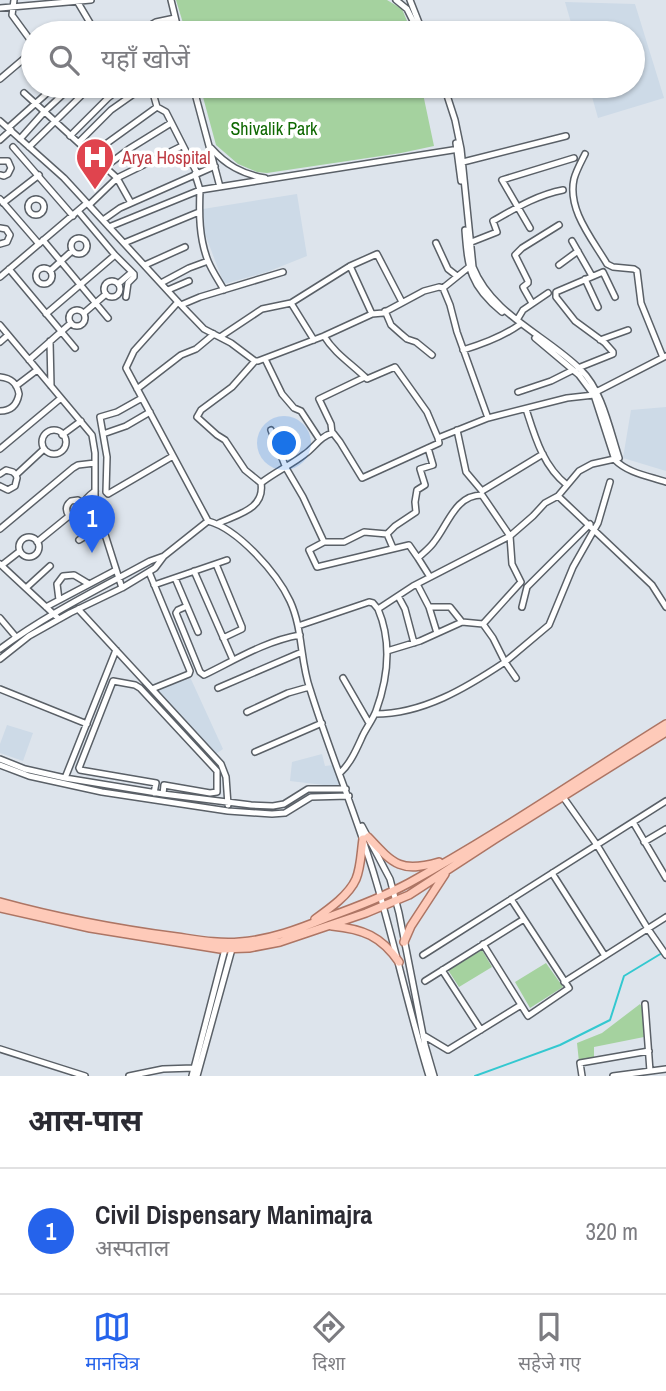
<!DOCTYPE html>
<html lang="hi">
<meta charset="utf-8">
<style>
body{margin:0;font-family:"Archivo Narrow","Noto Sans Devanagari",sans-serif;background:#f2f2f3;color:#2b2b33}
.you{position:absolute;left:285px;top:444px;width:24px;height:24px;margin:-18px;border:5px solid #fff;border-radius:50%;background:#1a73e8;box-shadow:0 0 0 10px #1a73e833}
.badge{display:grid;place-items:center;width:46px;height:46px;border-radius:50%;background:#2563eb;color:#fff;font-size:23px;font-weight:700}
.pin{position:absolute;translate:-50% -58px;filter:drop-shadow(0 2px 4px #0008)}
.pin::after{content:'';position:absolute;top:37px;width:24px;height:21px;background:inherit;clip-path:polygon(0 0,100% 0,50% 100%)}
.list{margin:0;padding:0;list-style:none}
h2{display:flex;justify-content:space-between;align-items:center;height:91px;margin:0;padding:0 28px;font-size:30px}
h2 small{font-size:23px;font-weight:400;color:#7c7c81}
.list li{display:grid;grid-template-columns:46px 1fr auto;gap:21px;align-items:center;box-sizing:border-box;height:126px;padding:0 28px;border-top:2px solid #e1e1e2}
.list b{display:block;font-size:26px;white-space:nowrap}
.list p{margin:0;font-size:23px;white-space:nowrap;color:#7c7c81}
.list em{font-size:23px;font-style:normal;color:#7c7c81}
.icon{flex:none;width:38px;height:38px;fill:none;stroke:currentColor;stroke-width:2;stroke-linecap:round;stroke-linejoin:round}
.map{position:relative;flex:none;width:666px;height:1076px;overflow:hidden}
.search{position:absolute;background:#fff;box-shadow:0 2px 5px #0004;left:21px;right:21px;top:21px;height:77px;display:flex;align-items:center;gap:18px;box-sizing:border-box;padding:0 24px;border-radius:38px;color:#7c7c81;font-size:26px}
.sheet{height:217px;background:#fff}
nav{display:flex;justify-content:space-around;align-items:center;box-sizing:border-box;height:98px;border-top:2px solid #e1e1e2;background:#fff;font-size:19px;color:#7c7c81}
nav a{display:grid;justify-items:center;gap:4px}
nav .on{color:#2563eb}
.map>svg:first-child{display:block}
.built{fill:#cddae7}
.green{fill:#a5d29f}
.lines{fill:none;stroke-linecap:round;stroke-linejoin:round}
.stream{stroke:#33c8d0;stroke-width:2}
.minor-casing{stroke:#5a6067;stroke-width:8}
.major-casing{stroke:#ad7564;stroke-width:10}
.minor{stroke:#fff;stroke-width:5}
.major{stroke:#fecab9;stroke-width:7}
.labels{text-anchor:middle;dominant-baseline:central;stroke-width:7;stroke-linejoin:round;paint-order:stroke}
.park-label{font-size:18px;fill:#0f6802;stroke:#fff}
.health-label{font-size:18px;fill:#be3a42;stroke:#fff;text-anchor:start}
</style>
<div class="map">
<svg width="666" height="1076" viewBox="0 0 666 1076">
<rect width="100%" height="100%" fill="#dde4ec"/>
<path class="built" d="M565 2 635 4 664 98 598 118 589 86H633V33H574Z
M297 194 307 256 267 272 224 284 205 234 203 209Z
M666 407V471L623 458 631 410Z
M190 677 223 749 216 754 157 690Z
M7 725 33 733 23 761 0 753V744Z
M322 754 325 766 333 765 341 787 290 781 292 762Z"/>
<path class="green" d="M176 0H387L402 9 412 33H186Z
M200 86H432L422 89 434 146 401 153 267 173 257 172 238 164 216 145Z
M482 950 492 967 459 987 448 970Z
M546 963 563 987 530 1008 515 982Z
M640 1004 642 1007 644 1037 594 1047V1059L579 1062 577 1043 602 1033Z"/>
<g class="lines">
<path class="stream" d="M475 1076 560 1045 610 1020 624 976 662 953"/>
<defs>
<path id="minor" d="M14 0 12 15 31 41
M171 0 179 33
M396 0 407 9 419 33
M410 0 423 33
M77 1 96 33
M0 8 91 0
M137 33 156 22 175 18
M0 79 33 51
M151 86 157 107 166 112 197 173
M193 86 220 187
M444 86 455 120 461 149 473 267C492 315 546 335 581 370 602 390 610 431 619 458L592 464 579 471 558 496 652 585 666 607
M24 93 117 178 131 203
M0 121 64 178 178 302 134 351 126 368 208 521C238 529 277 573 290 601 303 629 300 661 310 689 330 754 357 816 376 881 395 945 409 1011 429 1076
M8 128 55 86
M70 136 108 98 123 86
M20 139 45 111 72 86
M0 140 11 130
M79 142 111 110 145 86
M456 143 461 181
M13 147 73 216
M29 147 91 86
M211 148C226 165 242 174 265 178
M92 154 157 107
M585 154C581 162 576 171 574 179 567 210 593 240 607 264L613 267 634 269 637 271 641 303 662 355
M0 161H8L11 168 8 174 4 176 0 175
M463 162 566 136
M105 167 129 149 171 123
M0 199 39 244
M28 207a8 8 0 1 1 16 0a8 8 0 1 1-16 0Z
M3 203 39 175
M89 205 117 178 182 146
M78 211 115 255 134 274V277L128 283 126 297
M103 220 120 208 215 166
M109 227 200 190 195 174
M0 228 6 229 10 235 7 242 0 244
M530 228 502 180 574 158
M465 230C468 269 470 286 502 312
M71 246a8 8 0 1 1 16 0a8 8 0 1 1-16 0Z
M43 240 108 318
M572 241 592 276
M124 243 199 212
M436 243 448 269 457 276
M469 243 497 232 493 221C516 208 537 195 563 190
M145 265 185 247
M559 265 578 251
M350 266 372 314
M469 267 443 288 450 305 457 332 488 418 567 398 594 395
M36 276a8 8 0 1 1 16 0a8 8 0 1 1-16 0Z
M9 269 75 348
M50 271 72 251
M0 277 87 203
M585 279 598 307
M104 289a8 8 0 1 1 16 0a8 8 0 1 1-16 0Z
M161 283 189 268 208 261
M118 284 132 272
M168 290 189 281
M224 290C219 281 212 271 208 261 199 238 199 214 200 190L459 149
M178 302 204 329 231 343 255 361H258L324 336 372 314 383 313 424 291 439 287 443 288
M291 303 314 340
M532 303 524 289 523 287 528 283V281L515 255 522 248 559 225
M181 305 200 297 283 272
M69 318a8 8 0 1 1 16 0a8 8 0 1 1-16 0Z
M385 311 391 325 400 333 407 339 416 342 432 355
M84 313 106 294
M46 314 115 255
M517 320 523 310 548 293
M0 325 92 435 95 453V503L122 588
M324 336C335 354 352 364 367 379L395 367 427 412 438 438 488 418
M220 337 262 309 291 303 350 266 377 254 402 302
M535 338 579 375 594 395 615 460C628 473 648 476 666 482
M600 340 628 330
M50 341 51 386
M0 342 8 335
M463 350C483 344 502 337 519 325
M265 359 282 394 294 408 301 411 320 440
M29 360 71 323
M255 361 232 387 201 410 197 417 217 435 225 440 245 470 261 483
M578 368 613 354V352L605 343 575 321 556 297V292L603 272 615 297
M0 377C11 378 17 383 19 394 17 405 11 411 0 411
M16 386 37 370
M137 389 181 355 196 349 214 334
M518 392 551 381 573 370
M596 392 666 356
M142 398 117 412 100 417 107 457 106 492 108 494 173 456
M526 409C535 437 543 466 567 485
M271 430 286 468 303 497 324 542H344L364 532 387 534 393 548
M457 430 466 472 482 491 543 454
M42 442a12 12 0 1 1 24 0a12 12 0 1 1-24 0Z
M332 433 331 424 319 399 365 377
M103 434 126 426 150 412
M62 435 81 421
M0 449 61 398
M0 474 6 470 13 472 16 475
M0 486 8 490 15 486 17 478 16 475 44 449
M84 504 78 500 71 501C66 505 65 510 69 516L76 519C90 514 83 512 84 503 85 498 91 494 95 491
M219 523C238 514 265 509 261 483 275 472 291 465 305 454 315 447 320 436 333 433L340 442 362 478 439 443 438 438
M0 529 73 468 78 465 95 463
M387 534 395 526 416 512 415 502 417 490 425 485 420 469 433 465 428 448
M19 547a10 10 0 1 1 20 0a10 10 0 1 1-20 0Z
M79 540 102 526
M37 542 69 516
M324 542 309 550 317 567 409 545 418 558
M0 564 59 619
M216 564 242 627V629L223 638
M2 565 20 551
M194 571 233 660
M149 572 190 671 189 674 152 689
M430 577 418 558C423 553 430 548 434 542 448 525 455 495 482 495L510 536 512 564 521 582 483 624 493 638 505 662 549 625 573 567 598 523 610 482
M175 578 198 632
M417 584 429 607 437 633
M154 585 227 560
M26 588 50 566
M398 596 405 609 414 643
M59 600 57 584 63 576 74 575 89 584
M187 606 178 610 176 613 200 672 204 675C235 660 265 641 300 635
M46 607 116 570
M429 607H450L462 622
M522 607 527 587 590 524
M78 609 221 764 226 777 228 805
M0 618 16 637
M298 626 369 602 373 603 378 609 413 586 510 536 533 516 545 503 558 496
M0 649C47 614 99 589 150 561L164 556
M387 651 420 641 462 622 483 624
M0 659 29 636 70 613 122 588 155 568 164 556 208 521
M343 678 369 723
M218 688 302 652
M0 689 87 724
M247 712 288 693 309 687
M375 714C423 714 466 688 505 662L516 678
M255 752 322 723
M0 759 25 769 65 778 163 794 251 805 273 806 284 804 308 789H346
M0 765 29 776 102 792 228 811 272 814 285 813 311 797 349 796
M340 773C351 763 357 748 363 735 367 727 373 719 376 711 388 678 392 642 378 609
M65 778 116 650
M154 793 156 783 80 770 79 768 113 681 135 685 140 688 217 771V792L210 793 164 785 163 794
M561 794 597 845 648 929 666 955
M633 822 666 878
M362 826 390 879 399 913 425 1045 434 1076
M644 842 666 829
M552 873 605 956
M483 944 528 1016 569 988 511 899
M423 955 666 801
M442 970 481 1030
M425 981 524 919
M564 982 666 917
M645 1004 650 1071
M423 1035 448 1050 521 1005
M0 1049 85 1076
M129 1076 163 1069 194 1068
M192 1076 225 949
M197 1076 232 949
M582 1076 580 1063 649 1051
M613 1076 666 1069"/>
<path id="major" d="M368 837C394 865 401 873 439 862
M0 902C58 918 117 929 177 937 198 940 219 944 240 942 270 940 299 929 326 918 354 908 383 897 409 883 497 835 581 777 666 724
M0 908 90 928 220 949 249 948 280 942 366 913 409 895 495 839 666 732
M315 919C329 909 349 895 356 879 361 867 361 852 363 839
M332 926C363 929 381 936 399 962
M404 942 411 926 445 874"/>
</defs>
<use href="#minor" class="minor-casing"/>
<use href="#major" class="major-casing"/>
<use href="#minor" class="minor"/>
<use href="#major" class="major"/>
</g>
<defs>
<symbol id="hospital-pin" viewBox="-11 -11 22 30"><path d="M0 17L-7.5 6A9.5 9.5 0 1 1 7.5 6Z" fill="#e0444e" stroke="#fff"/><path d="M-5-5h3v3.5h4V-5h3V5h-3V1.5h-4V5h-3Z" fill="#fff"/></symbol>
</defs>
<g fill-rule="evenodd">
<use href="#hospital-pin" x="73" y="135" width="44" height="60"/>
</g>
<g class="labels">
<g class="park-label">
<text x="274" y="128">Shivalik Park</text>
</g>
<g class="health-label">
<text x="122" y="157">Arya Hospital</text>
</g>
</g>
</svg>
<div class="you"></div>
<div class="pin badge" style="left:92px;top:553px">1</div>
<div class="search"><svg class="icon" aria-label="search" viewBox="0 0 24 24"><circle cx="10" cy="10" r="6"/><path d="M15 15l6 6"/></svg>यहाँ खोजें</div>
</div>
<section class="sheet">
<h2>आस-पास<small></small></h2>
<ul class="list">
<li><span class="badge">1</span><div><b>Civil Dispensary Manimajra</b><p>अस्पताल</p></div><em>320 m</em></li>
</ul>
</section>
<nav>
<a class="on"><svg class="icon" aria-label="map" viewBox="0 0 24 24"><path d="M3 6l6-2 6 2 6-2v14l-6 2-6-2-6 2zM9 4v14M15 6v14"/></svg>मानचित्र</a>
<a><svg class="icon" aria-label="directions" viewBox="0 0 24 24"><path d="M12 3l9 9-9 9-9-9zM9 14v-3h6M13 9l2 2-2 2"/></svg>दिशा</a>
<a><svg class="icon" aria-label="saved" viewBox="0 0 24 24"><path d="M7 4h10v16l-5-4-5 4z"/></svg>सहेजे गए</a>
</nav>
